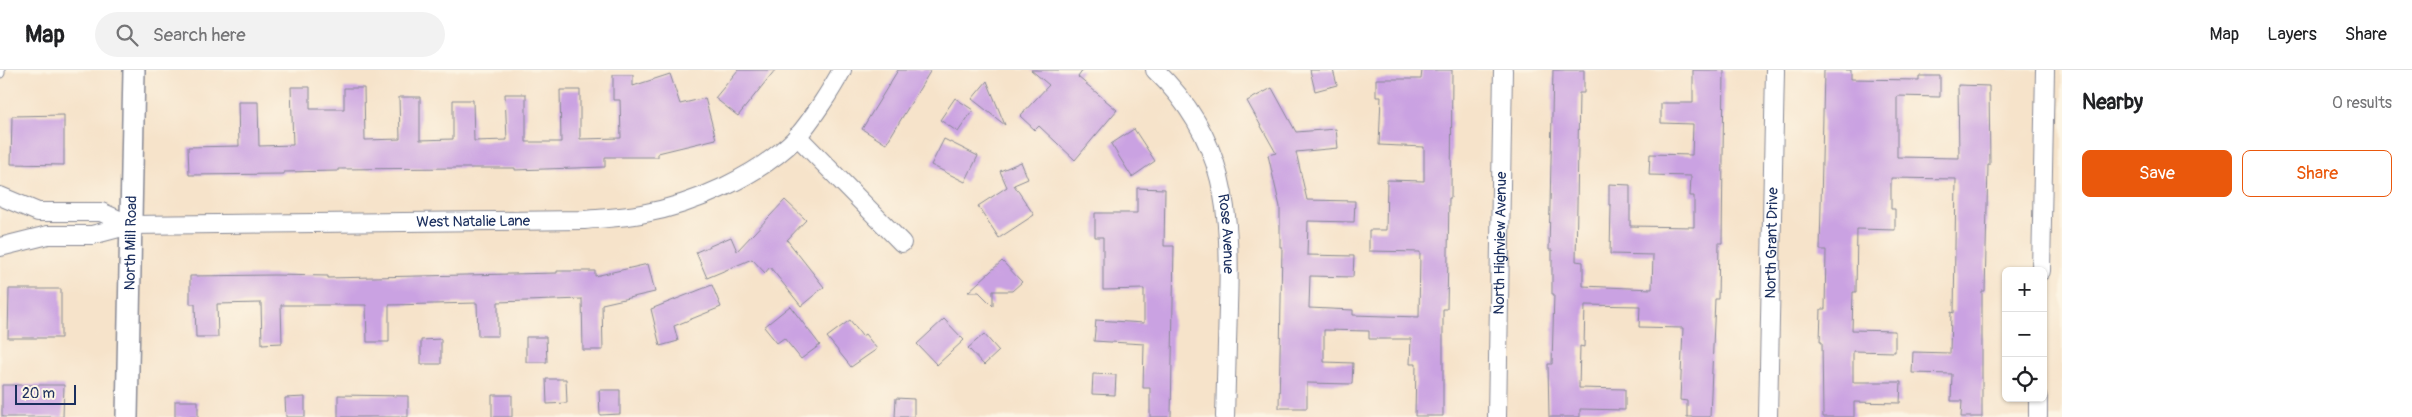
<!DOCTYPE html>
<meta charset="utf-8">
<style>
body{margin:0;font-family:Pangolin,sans-serif;background:#f2f2f2;color:#202124}
.controls{position:absolute;right:15px;bottom:15px;display:grid;overflow:hidden;border-radius:8px;box-shadow:0 1px 4px #0004}
.controls button{width:45px;height:45px;display:grid;place-items:center;padding:0;border:0;border-bottom:1px solid #e0e0e0;background:#fff;color:#202124;font:25px sans-serif}
.scale{position:absolute;left:15px;bottom:12px;width:61px;box-sizing:border-box;padding-left:5px;border:2px solid #1b2f5e;border-top:0;font-size:14px;line-height:18px;white-space:nowrap;color:#1b2f5e;-webkit-text-stroke:4px #fcf5e5;paint-order:stroke}
.list{margin:0;padding:0;list-style:none}
h2{display:flex;justify-content:space-between;align-items:center;height:65px;margin:0;padding:0 20px;font-size:21px}
h2 small{font-size:16px;font-weight:400;color:#757577}
.actions{display:flex;gap:10px;padding:15px 20px}
.actions a{flex:1;padding:11px 0;border:1px solid #ea580c;border-radius:8px;text-align:center;font-size:18px;color:#ea580c}
.actions .main{background:#ea580c;color:#fff}
.icon{flex:none;width:28px;height:28px;fill:none;stroke:currentColor;stroke-width:2;stroke-linecap:round;stroke-linejoin:round}
.map{position:relative;flex:none;width:2062px;height:347px;overflow:hidden}
header{display:flex;align-items:center;gap:30px;box-sizing:border-box;height:70px;padding:0 25px;background:#fff;border-bottom:1px solid #e0e0e0}
header strong{font-size:24px}
nav{display:flex;gap:28px;margin-inline-start:auto;font-size:18px}
.search{width:350px;height:45px;background:#f2f2f2;display:flex;align-items:center;gap:12px;box-sizing:border-box;padding:0 18px;border-radius:28px;color:#757577;font-size:19px}
main{display:flex}
aside{flex:1;background:#fff}
.map>svg:first-child{display:block}
.building{fill:#caa2e2}
.lines{fill:none;stroke-linecap:round;stroke-linejoin:round}
.service-casing{stroke:#888994;stroke-width:11}
.minor-casing{stroke:#888994;stroke-width:20}
.tertiary-casing{stroke:#888994;stroke-width:24}
.service{stroke:#fff;stroke-width:9}
.minor{stroke:#fff;stroke-width:18}
.tertiary{stroke:#fff;stroke-width:21}
.labels{text-anchor:middle;dominant-baseline:central;stroke-width:4.5;stroke-linejoin:round;paint-order:stroke}
.street-label{font-size:15px;fill:#1b2f5e;stroke:#fcf5e5}
</style>
<header>
<strong>Map</strong>
<div class="search"><svg class="icon" aria-label="search" viewBox="0 0 24 24"><circle cx="10" cy="10" r="6"/><path d="M15 15l6 6"/></svg>Search here</div>
<nav><a>Map</a><a>Layers</a><a>Share</a></nav>
</header>
<main>
<div class="map">
<svg width="2062" height="347" viewBox="0 0 2062 347">
<rect width="100%" height="100%" fill="#fcf5e5"/>
<filter id="ink" filterUnits="userSpaceOnUse"><feTurbulence type="fractalNoise" baseFrequency=".02" numOctaves="2"/><feDisplacementMap in="SourceGraphic" scale="10" xChannelSelector="R" yChannelSelector="G"/><feConvolveMatrix kernelMatrix="1 2 1 2 8 2 1 2 1" color-interpolation-filters="sRGB"/></filter>
<filter id="wash" filterUnits="userSpaceOnUse"><feTurbulence type="fractalNoise" baseFrequency=".0096" numOctaves="4" result="noise"/><feDisplacementMap in="SourceGraphic" scale="20" xChannelSelector="R" yChannelSelector="G"/><feGaussianBlur stdDeviation="1.12" result="paint"/><feColorMatrix in="noise" values="0 0 0 0 0 0 0 0 0 0 0 0 0 0 0 0 0 1.4 0 .05"/><feComposite in="paint" operator="in"/></filter>
<g filter="url(#wash)">
<rect width="100%" height="100%" fill="#f6e3ca"/>
<g id="blocks">
<path class="building" d="M738 0H775L738 46 715 28Z
M898 0H931L886 74 862 59Z
M1031 0H1083L1078 7 1117 40 1075 90 1039 56 1035 60 1020 46 1049 15Z
M1310 0H1333L1337 15 1315 21Z
M1422 0H1452L1451 128H1449L1447 239H1443V346H1415L1416 294H1410L1411 269H1369V261L1324 260V292L1353 293 1352 314 1307 313V338H1279L1282 177H1280V137L1268 85 1276 83 1247 31 1272 18 1296 62 1336 59 1338 78 1296 82 1307 130 1355 131 1354 152 1308 151 1307 185 1354 186 1353 207 1310 206 1309 238 1353 240V245L1419 247 1420 182 1369 181V160H1386L1387 110 1424 111V77L1379 75 1381 27H1376V9H1421Z
M1553 0H1584V23H1579L1576 191 1583 192V216L1652 219 1653 185 1610 184 1611 135H1609V114L1630 115V156L1694 157V126H1690L1691 106 1649 105 1650 84 1692 85 1693 54 1661 53V33H1693V0H1724L1722 173H1719L1718 229H1715L1710 347H1687V331L1680 330 1683 258 1639 257 1640 236 1585 235 1584 277 1580 276 1579 318 1625 319V340L1580 339V347H1549L1548 294H1552L1554 224H1552V180H1549Z
M1824 0H1851V9L1919 10V6H1940V27L1897 26V87L1959 88 1958 15 1989 16 1990 95H1988L1985 221H1982V347H1961L1962 331H1951L1952 304 1912 303 1913 282 1950 283 1951 242 1954 243 1956 109 1891 108V139H1895V160L1857 159 1856 222H1853L1852 260 1895 261V282L1853 281V312H1901L1900 333 1854 332V347H1823L1822 272H1820L1821 239H1825L1826 180H1820Z
M670 4 680 34 705 28 716 69 658 83V87H605V97L515 100V98H461L338 99V101L284 102V104L189 105 188 77 239 76 238 32H258L259 76 293 75 291 17H310V39H344V18H364L365 70 400 69 399 27H420V70L453 69V30H473L474 71 507 70 505 24H526V72H561L560 20H580V69L621 68 620 30H613V5H633V16Z
M987 11 1005 55 972 29Z
M955 28 973 40 958 62 940 50Z
M64 45V95L11 94 12 46Z
M1134 59 1155 91 1132 107 1111 74Z
M944 69 978 86 965 112 931 95Z
M1021 92 1028 109 1014 115 1034 145 999 168 978 136 1007 117 1000 101Z
M1137 118 1165 119 1164 176H1174L1171 347H1150V318H1143L1144 274 1094 271 1096 250 1144 253V219L1103 220V167H1095V143H1137Z
M785 130 806 150 787 170 824 217 801 236 770 197 765 203 752 189 707 208 696 182 731 167 737 181Z
M1002 191 1022 212 1012 221H993V236L979 222H968Z
M648 194 655 222 602 234 603 280H583L582 229 498 232V266H478L477 233 389 235V272H367L366 235H281L282 273 262 274 261 233 217 234 218 267H196L195 234H190V206L274 205 328 206V208L557 203V201H595V206Z
M712 215 721 237 674 256 678 271 660 276 651 239Z
M9 219H61V268H8Z
M790 236 820 275 801 289 784 268 777 273 764 257Z
M944 249 964 270 937 295 917 274Z
M850 250 862 266 865 264 877 279 851 297 827 267Z
M984 264 999 281 984 295 968 278Z
M526 267H546L547 292H526Z
M441 269V294H421V270Z
M1093 304 1116 305 1115 325 1092 324Z
M546 309H566L567 333 547 334Z
M2 315H64L63 347H2Z
M599 320H620V344L600 345Z
M338 325 408 326V347H338Z
M492 325H512V347H492Z
M305 327V347H286L285 328Z
M896 328 914 329V347H895Z
M175 331H198V347H175Z"/>
</g>
</g>
<g filter="url(#ink)">
<use href="#blocks" fill-opacity="0" stroke="#888994" stroke-width="1"/>
<g class="lines">
<defs>
<path id="service" d="M0 3V0"/>
<g id="minor">
<path id="s1" d="M1155 0C1227 69 1231 143 1228 237 1227 274 1226 310 1225 347"/>
<path d="M797 66 902 173"/>
<path d="M0 126 38 142H101L130 155"/>
<path id="s2" d="M0 177 48 165H92L130 155 584 150C602 148 622 148 641 144 693 135 759 106 797 67 811 51 832 19 842 0"/>
<path d="M2041 201 2045 0"/>
<path id="s3" d="M1497 347 1503 0"/>
<path id="s4" d="M1768 347 1775 0"/>
<path d="M2038 347V328"/>
</g>
<g id="tertiary">
<path id="s5" d="M127 347 134 0"/>
</g>
</defs>
<use href="#service" class="service-casing"/>
<use href="#minor" class="minor-casing"/>
<use href="#tertiary" class="tertiary-casing"/>
<use href="#service" class="service"/>
<use href="#minor" class="minor"/>
<use href="#tertiary" class="tertiary"/>
</g>
</g>
<g class="labels">
<g class="street-label">
<text stroke="none"><textPath href="#s2" startOffset="476">West Natalie Lane</textPath></text>
<text stroke="none"><textPath href="#s1" startOffset="184">Rose Avenue</textPath></text>
<text stroke="none"><textPath href="#s5" startOffset="174">North Mill Road</textPath></text>
<text stroke="none"><textPath href="#s3" startOffset="174">North Highview Avenue</textPath></text>
<text stroke="none"><textPath href="#s4" startOffset="174">North Grant Drive</textPath></text>
</g>
</g>
</svg>
<div class="controls">
<button>+</button>
<button>−</button>
<button><svg class="icon" aria-label="locate" viewBox="0 0 24 24"><circle cx="12" cy="12" r="6"/><path d="M12 2v4M12 18v4M2 12h4M18 12h4"/></svg></button>
</div>
<div class="scale">20 m</div>
</div>
<aside>
<h2>Nearby<small>0 results</small></h2>
<ul class="list">
</ul>
<div class="actions"><a class="main">Save</a><a>Share</a></div>
</aside>
</main>
